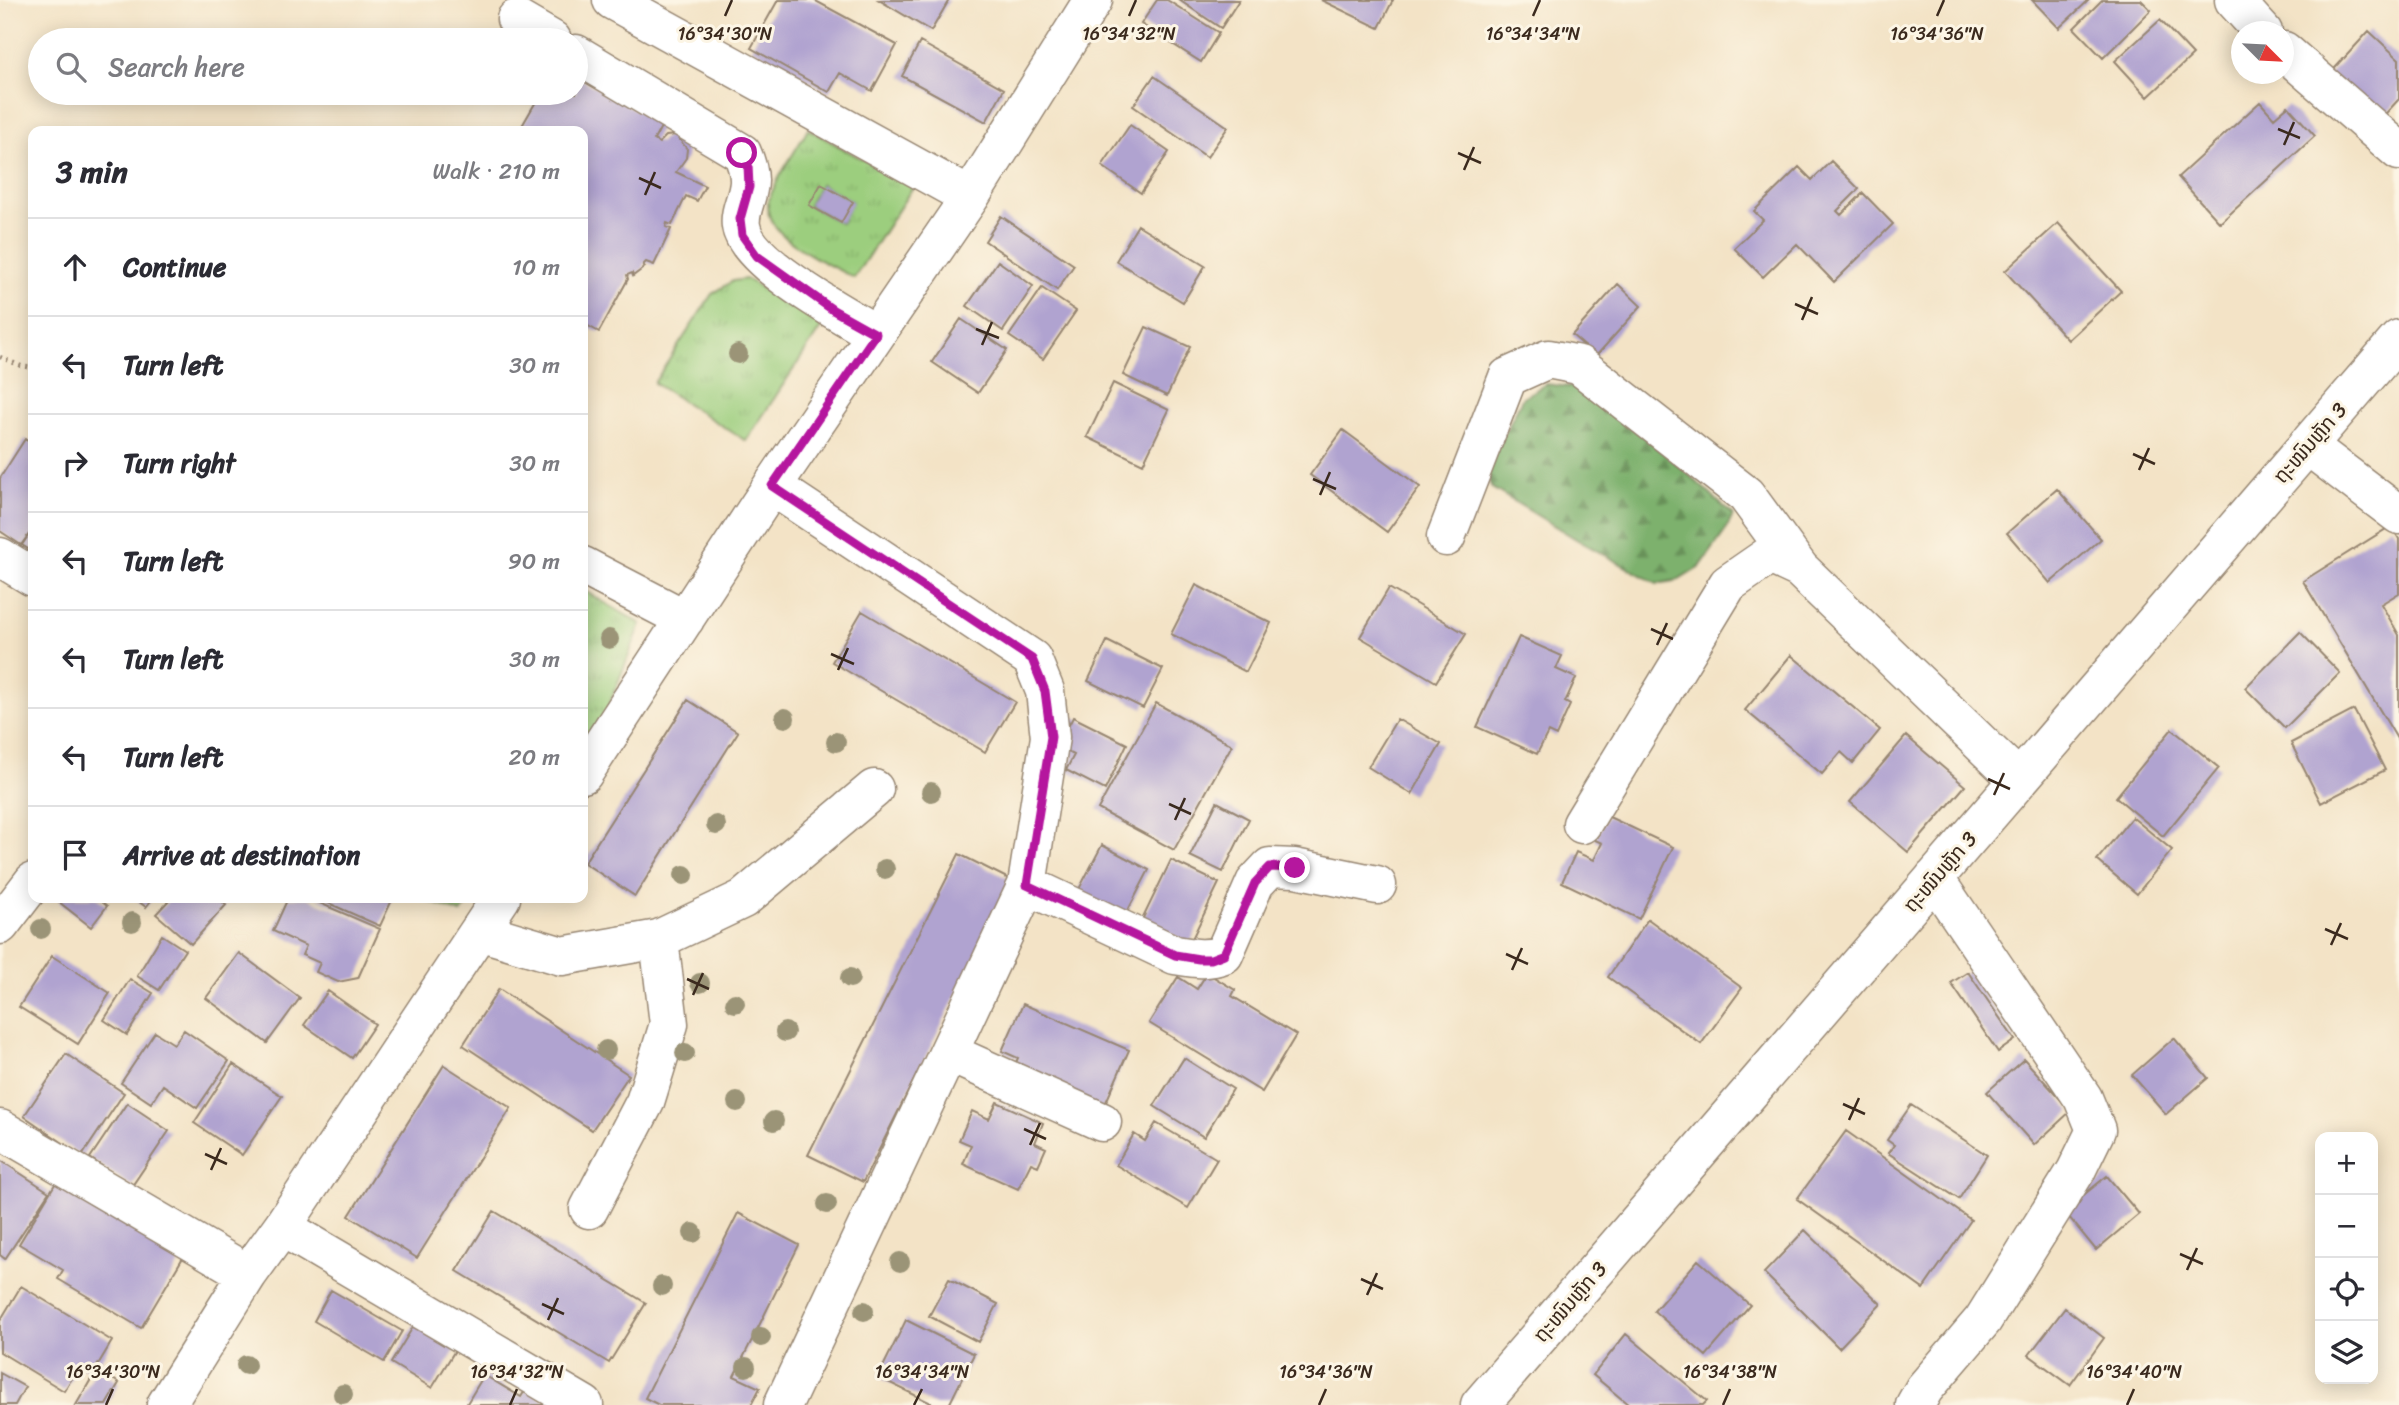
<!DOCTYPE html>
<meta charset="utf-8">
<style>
body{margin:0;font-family:Sriracha,"Noto Sans Lao",sans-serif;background:#f7f7f7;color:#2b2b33}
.controls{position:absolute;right:21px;bottom:21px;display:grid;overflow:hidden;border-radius:14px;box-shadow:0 4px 18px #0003}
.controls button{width:63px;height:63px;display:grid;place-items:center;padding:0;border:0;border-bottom:2px solid #e1e1e2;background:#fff;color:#2b2b33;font:35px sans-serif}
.compass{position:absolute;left:2231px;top:21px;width:63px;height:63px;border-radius:50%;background:#fff;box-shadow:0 4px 18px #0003;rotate:114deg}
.stop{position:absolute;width:21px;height:21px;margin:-16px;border:5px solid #b5179e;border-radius:50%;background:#fff}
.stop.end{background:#b5179e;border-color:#fff;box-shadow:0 2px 7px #0008}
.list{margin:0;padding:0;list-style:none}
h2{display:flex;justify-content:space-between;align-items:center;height:91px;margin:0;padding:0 28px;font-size:30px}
h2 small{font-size:23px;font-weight:400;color:#7c7c81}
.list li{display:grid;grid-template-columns:46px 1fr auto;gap:21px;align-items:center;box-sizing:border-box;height:98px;padding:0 28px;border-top:2px solid #e1e1e2}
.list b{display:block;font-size:26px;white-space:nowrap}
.list em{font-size:23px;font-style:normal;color:#7c7c81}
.icon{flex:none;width:38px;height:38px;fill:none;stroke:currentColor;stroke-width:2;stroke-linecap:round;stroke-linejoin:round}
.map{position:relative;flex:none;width:2399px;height:1405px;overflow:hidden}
.search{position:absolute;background:#fff;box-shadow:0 4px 18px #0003;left:28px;top:28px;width:560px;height:77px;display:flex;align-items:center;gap:18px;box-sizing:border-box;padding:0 24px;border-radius:38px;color:#7c7c81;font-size:26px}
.panel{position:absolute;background:#fff;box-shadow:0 4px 18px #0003;left:28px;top:126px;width:560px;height:777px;border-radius:14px}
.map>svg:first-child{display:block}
.grass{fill:url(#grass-tufts);stroke:#6c7c4e;stroke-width:2;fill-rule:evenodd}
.forest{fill:url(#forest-firs);stroke:#5c6e46;stroke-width:2}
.building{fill:#b0a3d0}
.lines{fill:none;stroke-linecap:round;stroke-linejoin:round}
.minor-casing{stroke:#978672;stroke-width:41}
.path{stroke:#978672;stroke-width:4.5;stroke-dasharray:2 5;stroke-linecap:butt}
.minor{stroke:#fff;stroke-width:38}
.tree{fill:#9b9477}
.route{stroke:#b5179e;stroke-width:9}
.ticks{fill:none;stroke:#3b2a1e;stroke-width:2.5}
.labels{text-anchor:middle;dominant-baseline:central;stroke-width:6;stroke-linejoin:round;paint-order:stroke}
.street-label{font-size:21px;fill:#3b2a1e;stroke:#fcf5e5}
.ticks-label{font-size:18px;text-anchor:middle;fill:#3b2a1e;stroke:#fcf5e5;stroke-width:6;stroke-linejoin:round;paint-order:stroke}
</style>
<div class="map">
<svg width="2399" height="1405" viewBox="0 0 2399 1405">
<defs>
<pattern id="grass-tufts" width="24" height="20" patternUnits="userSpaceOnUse" patternTransform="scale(1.75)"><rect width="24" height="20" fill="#9cce7e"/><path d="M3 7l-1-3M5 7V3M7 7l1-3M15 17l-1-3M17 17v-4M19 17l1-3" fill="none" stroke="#87b16c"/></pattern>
<pattern id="forest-firs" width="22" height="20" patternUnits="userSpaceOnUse" patternTransform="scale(1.75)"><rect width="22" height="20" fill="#7db16d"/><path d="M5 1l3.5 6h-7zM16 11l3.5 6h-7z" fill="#689059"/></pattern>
</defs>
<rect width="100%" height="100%" fill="#fcf5e5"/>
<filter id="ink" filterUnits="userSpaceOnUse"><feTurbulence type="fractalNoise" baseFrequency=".0143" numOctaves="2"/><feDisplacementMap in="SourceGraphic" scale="14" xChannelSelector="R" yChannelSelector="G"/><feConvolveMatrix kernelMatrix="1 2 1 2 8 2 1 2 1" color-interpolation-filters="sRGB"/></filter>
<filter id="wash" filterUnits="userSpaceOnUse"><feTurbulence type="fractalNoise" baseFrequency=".00686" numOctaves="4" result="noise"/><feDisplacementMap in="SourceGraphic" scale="28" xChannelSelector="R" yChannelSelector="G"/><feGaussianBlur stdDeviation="1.57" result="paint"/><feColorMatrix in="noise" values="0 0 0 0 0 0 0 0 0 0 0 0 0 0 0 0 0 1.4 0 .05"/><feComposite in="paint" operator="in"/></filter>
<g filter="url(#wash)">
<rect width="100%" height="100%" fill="#f3e3c6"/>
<path class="grass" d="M808 129 913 187 854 278C829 264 754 234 770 197 779 173 796 151 808 129ZM821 184 852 202 841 223 809 205Z
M746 279 824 323 746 441 654 383 712 294 733 281Z
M583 590 641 624 604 718 583 749Z
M420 898H473L461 913Z"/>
<path class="forest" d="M1546 384 1586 389 1678 465 1733 515 1726 530 1700 567 1679 580 1657 584 1576 539 1492 488 1485 472 1523 397Z"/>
<g id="blocks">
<path class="building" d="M778 0H814L897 45 872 91 840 73 829 92 751 48Z
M879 0H949L931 31Z
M1157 0H1167L1219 33 1201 62 1141 24Z
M1179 0H1239L1221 28Z
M1321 0H1393L1379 28Z
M2032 0H2089L2059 28Z
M2102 0H2141L2151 10 2103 58 2074 28Z
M2160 20 2193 55 2148 97 2115 61Z
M2369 31 2399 59V99L2376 124 2326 78Z
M920 42 1004 89 986 122 902 76Z
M1154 76 1228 127 1207 157 1133 106Z
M577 77 662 125 654 140 659 143 666 136 676 135 687 149 686 158 676 172 705 186 697 201 686 196 672 225 667 223 666 227 671 229 654 265 646 262 643 265 645 267 633 276 632 273 627 275 628 279 599 332 583 323V131H519L541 93H576Z
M2260 102 2274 118 2288 106 2315 136 2220 223 2178 177Z
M1130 125 1169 152 1141 193 1102 166Z
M1831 161 1859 189 1837 211 1841 215 1863 193 1893 224 1834 282 1797 244 1763 277 1734 248 1763 220 1754 211 1799 167 1812 180Z
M821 184 853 202 841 223 809 205Z
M1001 216 1074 265 1057 290 985 241Z
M2058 223 2121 291 2068 340 2005 271Z
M1138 225 1205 266 1183 302 1116 261Z
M998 261 1033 286 1003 331 967 306Z
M1618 284 1641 306 1596 356 1572 335Z
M1042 288 1076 311 1043 359 1009 336Z
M961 319 1007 350 978 393 932 362Z
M1146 327 1190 347 1167 396 1123 375Z
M1113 383 1169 410 1143 464 1087 437Z
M1343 430 1420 487 1387 532 1310 475Z
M25 439 33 445V552L22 545 32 530 21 545 0 531V478Z
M2057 489 2101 539 2050 583 2007 533Z
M2391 526 2399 539V593L2381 604 2399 635V742L2303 581Z
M1196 585 1271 623 1246 672 1171 634Z
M1389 588 1466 634 1436 682 1360 637Z
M862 611 1015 702 985 752 832 662Z
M2300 632 2340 673 2285 728 2245 688Z
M1519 637 1562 656 1556 669 1576 678 1565 702 1570 705 1556 736 1548 732 1537 754 1477 727Z
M1107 641 1163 669 1143 708 1088 681Z
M1791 655 1880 730 1853 763 1841 752 1822 774 1745 710Z
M688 700 738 732 635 896 584 863Z
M1156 703 1232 745 1174 850 1098 809Z
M2354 710 2385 770 2321 803 2291 743Z
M1073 717 1127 744 1105 790 1066 770 1074 755 1058 747Z
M1397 719 1441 744 1412 794 1368 767Z
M2172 729 2219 768 2163 836 2116 797Z
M1906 736 1965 786 1908 852 1850 802Z
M1217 802 1249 819 1223 872 1190 856Z
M1607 816 1673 847 1639 919 1562 882 1576 852 1594 860 1602 843 1595 840Z
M2132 817 2172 850 2137 894 2097 860Z
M1102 845 1149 870 1124 918 1077 893Z
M959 854 1013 881 863 1182 808 1155Z
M1171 860 1219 883 1190 943 1142 920Z
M62 898H97L107 906 91 927 59 902Z
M134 898H153L146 907Z
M171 898H218L226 905 191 944 156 914Z
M288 898H308L380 929 358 978 338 982 316 972 320 963 302 955 306 946 273 931Z
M317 898H393L380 926Z
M1648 919 1742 988 1701 1044 1608 977Z
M162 935 185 950 159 990 137 976Z
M239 953 300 998 267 1043 206 998Z
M52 956 110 993 78 1044 19 1007Z
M1968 972 2015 1040 1998 1052 1951 983Z
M1207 973 1235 990 1232 996 1296 1035 1262 1092 1149 1023 1178 977 1197 989Z
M130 979 153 993 127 1035 104 1020Z
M499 989 629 1075 592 1130 463 1045Z
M328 991 375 1024 352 1058 304 1025Z
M1023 1004 1129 1050 1103 1109 1013 1069 1018 1058 1002 1051Z
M184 1030 229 1061 197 1108 163 1085 151 1103 121 1083 155 1032 174 1044Z
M2174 1038 2208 1078 2166 1114 2132 1075Z
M66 1054 124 1093 82 1156 24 1116Z
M1184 1058 1233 1089 1204 1137 1154 1106Z
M2024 1059 2071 1111 2034 1145 1987 1092Z
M233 1064 282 1096 242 1155 194 1123Z
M444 1065 511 1108 417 1258 349 1216Z
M997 1102 1043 1123 1035 1143 1046 1148 1038 1166 1031 1163 1018 1189 963 1164 971 1145 959 1140 972 1111 989 1119Z
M127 1103 169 1131 132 1186 90 1158Z
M1911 1105 1987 1155 1959 1199 1888 1153 1894 1145 1887 1140Z
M1156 1123 1217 1159 1188 1208 1116 1165 1134 1134 1145 1141Z
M1846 1131 1971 1220 1923 1289 1797 1199Z
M0 1160 49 1192 5 1259 0 1255Z
M2107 1176 2139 1214 2096 1250 2064 1211Z
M58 1179 185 1254 141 1328 58 1279 63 1270 19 1244Z
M494 1211 646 1303 609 1363 457 1271Z
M738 1213 799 1245 734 1376 760 1388 751 1405H659L645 1398Z
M1805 1230 1881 1304 1839 1348 1764 1273Z
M1698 1260 1750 1305 1706 1356 1654 1311Z
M949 1279 998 1304 978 1342 929 1316Z
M21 1286 112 1341 93 1373 80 1366 64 1391 0 1352V1321Z
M331 1290 402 1331 384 1362 314 1321Z
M2065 1308 2104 1338 2070 1385 2029 1355Z
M906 1320 974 1354 949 1405H935L878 1377Z
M416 1322 457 1347 432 1388 391 1363Z
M1626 1334 1707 1401 1703 1405H1629L1593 1375Z
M97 1369 119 1383 106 1405H76Z
M0 1373 25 1387 15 1405H0Z
M484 1375 521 1397 526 1389 552 1405H466Z"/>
</g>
</g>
<g filter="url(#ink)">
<use href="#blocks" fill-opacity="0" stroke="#978672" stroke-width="2"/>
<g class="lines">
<defs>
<path id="minor" d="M612 0 970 197
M2234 0 2263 32
M516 19 552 40
M2284 51 2399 151
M576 54 742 153C747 164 751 177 748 189 746 201 739 213 741 226 746 262 843 315 876 334
M2307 445 2399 515
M772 486 1032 659 1045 691 1050 737 1027 885 783 1405
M1446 537 1508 377 1548 359 1579 365 1746 495 1800 569
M0 557 33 577
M583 566 685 619
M583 774 760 504 970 197 1093 0
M1582 824 1728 584 1770 555 1800 569 2019 780
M1027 885 1175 955C1193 958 1207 961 1224 954L1255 883 1270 867 1295 868 1377 885
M0 925 33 882
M479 931 562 956 659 939 743 899 874 789
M949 1053 1102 1122
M0 1129 248 1274
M589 1209 645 1102 669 1024 659 939
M282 1227 584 1405
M166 1405 248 1274 282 1227 501 898
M1480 1405 2399 339
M1915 1405 1924 1389 1983 1320 2076 1171 2096 1130 2083 1098 1934 878"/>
</defs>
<use href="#minor" class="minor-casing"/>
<path class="path" d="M0 357 21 366 33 368"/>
<use href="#minor" class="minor"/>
</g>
<g class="tree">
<circle cx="738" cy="354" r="10"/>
<circle cx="609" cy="639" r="10"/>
<circle cx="785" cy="718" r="10"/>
<circle cx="836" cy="742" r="10"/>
<circle cx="931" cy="792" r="10"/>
<circle cx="716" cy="825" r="10"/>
<circle cx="885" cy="869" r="10"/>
<circle cx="684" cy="875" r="10"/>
<circle cx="132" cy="922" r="10"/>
<circle cx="41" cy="929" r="10"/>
<circle cx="850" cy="978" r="10"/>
<circle cx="700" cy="983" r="10"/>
<circle cx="735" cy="1003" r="10"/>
<circle cx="785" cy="1032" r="10"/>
<circle cx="606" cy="1050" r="10"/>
<circle cx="685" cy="1053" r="10"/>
<circle cx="737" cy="1102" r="10"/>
<circle cx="774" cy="1121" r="10"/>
<circle cx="827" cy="1204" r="10"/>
<circle cx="693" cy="1233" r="10"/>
<circle cx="900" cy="1262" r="10"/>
<circle cx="662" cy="1286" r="10"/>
<circle cx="864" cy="1311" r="10"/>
<circle cx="761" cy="1337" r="10"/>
<circle cx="246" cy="1365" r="10"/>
<circle cx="746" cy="1367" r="10"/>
<circle cx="343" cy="1394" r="10"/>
</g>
</g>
<g class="lines" filter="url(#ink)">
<path class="route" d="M742 153 748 165 749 187 740 219 742 235 757 256 833 310 876 334 772 486 1032 659 1045 691 1051 737 1027 885 1175 955 1199 959H1211L1224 954 1255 883 1270 867 1295 868"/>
</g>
<path class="ticks" d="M725 16 732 0M1129 16 1136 0M1533 16 1540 0M1937 16 1944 0M2278 129 2300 138M2284 145 2294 122M1458 153 1481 163M1464 170 1474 147M639 178 661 188M645 195 655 172M1795 304 1818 314M1802 320 1812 297M976 329 999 338M982 345 992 322M2133 454 2155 464M2139 470 2149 448M1313 479 1336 489M1320 495 1330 472M1651 629 1673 639M1657 645 1667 623M831 654 854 664M838 670 848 648M1988 779 2010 789M1994 795 2004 773M1169 804 1191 814M1175 820 1185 798M2325 929 2348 939M2331 945 2341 923M1506 954 1528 964M1512 970 1522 948M687 979 709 989M693 995 703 973M1843 1104 1865 1114M1849 1120 1859 1098M1024 1129 1046 1139M1030 1145 1040 1123M205 1154 227 1164M211 1170 221 1148M2180 1254 2203 1264M2187 1270 2197 1248M1361 1279 1383 1289M1367 1295 1377 1273M542 1304 564 1314M548 1320 558 1298M106 1405 113 1389M510 1405 517 1389M914 1405 922 1389M1319 1405 1326 1389M1723 1405 1730 1389M2127 1405 2134 1389"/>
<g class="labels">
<g class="street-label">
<text transform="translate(2310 443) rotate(-49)">ຖະໜົນຫຼັກ 3</text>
<text transform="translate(1940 872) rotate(-49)">ຖະໜົນຫຼັກ 3</text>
<text transform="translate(1570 1302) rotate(-49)">ຖະໜົນຫຼັກ 3</text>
</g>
</g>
<g class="ticks-label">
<text x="725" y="40">16°34'30"N</text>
<text x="1129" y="40">16°34'32"N</text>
<text x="1533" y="40">16°34'34"N</text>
<text x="1937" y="40">16°34'36"N</text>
<text x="113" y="1378">16°34'30"N</text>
<text x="517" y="1378">16°34'32"N</text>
<text x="922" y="1378">16°34'34"N</text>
<text x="1326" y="1378">16°34'36"N</text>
<text x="1730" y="1378">16°34'38"N</text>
<text x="2134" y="1378">16°34'40"N</text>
</g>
</svg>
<div class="controls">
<button>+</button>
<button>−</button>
<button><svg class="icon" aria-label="locate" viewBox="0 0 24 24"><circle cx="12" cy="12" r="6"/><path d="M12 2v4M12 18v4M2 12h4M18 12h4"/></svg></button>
<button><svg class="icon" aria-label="layers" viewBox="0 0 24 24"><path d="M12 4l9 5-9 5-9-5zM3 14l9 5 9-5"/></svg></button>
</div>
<svg class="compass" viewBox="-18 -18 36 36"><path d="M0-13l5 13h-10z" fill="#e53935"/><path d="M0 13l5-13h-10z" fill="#7c7c81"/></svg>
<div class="stop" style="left:742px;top:153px"></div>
<div class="stop end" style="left:1295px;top:868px"></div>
<div class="search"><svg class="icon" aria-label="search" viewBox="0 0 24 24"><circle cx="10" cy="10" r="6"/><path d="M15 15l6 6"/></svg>Search here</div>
<section class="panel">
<h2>3 min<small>Walk · 210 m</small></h2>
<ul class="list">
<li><svg class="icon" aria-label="ahead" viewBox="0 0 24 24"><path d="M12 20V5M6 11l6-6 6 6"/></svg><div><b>Continue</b></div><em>10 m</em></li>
<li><svg class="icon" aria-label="left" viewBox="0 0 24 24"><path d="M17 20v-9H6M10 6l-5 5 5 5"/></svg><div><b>Turn left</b></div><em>30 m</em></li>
<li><svg class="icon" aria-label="right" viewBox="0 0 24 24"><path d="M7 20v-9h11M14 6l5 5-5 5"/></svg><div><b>Turn right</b></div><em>30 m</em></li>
<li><svg class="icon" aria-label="left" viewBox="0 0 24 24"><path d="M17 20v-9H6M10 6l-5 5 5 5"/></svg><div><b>Turn left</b></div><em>90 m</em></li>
<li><svg class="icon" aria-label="left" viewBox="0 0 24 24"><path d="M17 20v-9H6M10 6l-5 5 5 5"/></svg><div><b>Turn left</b></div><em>30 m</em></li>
<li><svg class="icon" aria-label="left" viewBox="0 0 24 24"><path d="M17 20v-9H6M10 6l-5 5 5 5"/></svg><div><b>Turn left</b></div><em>20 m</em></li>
<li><svg class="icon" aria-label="arrive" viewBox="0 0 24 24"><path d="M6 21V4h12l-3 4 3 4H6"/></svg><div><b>Arrive at destination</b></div></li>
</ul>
</section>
</div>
